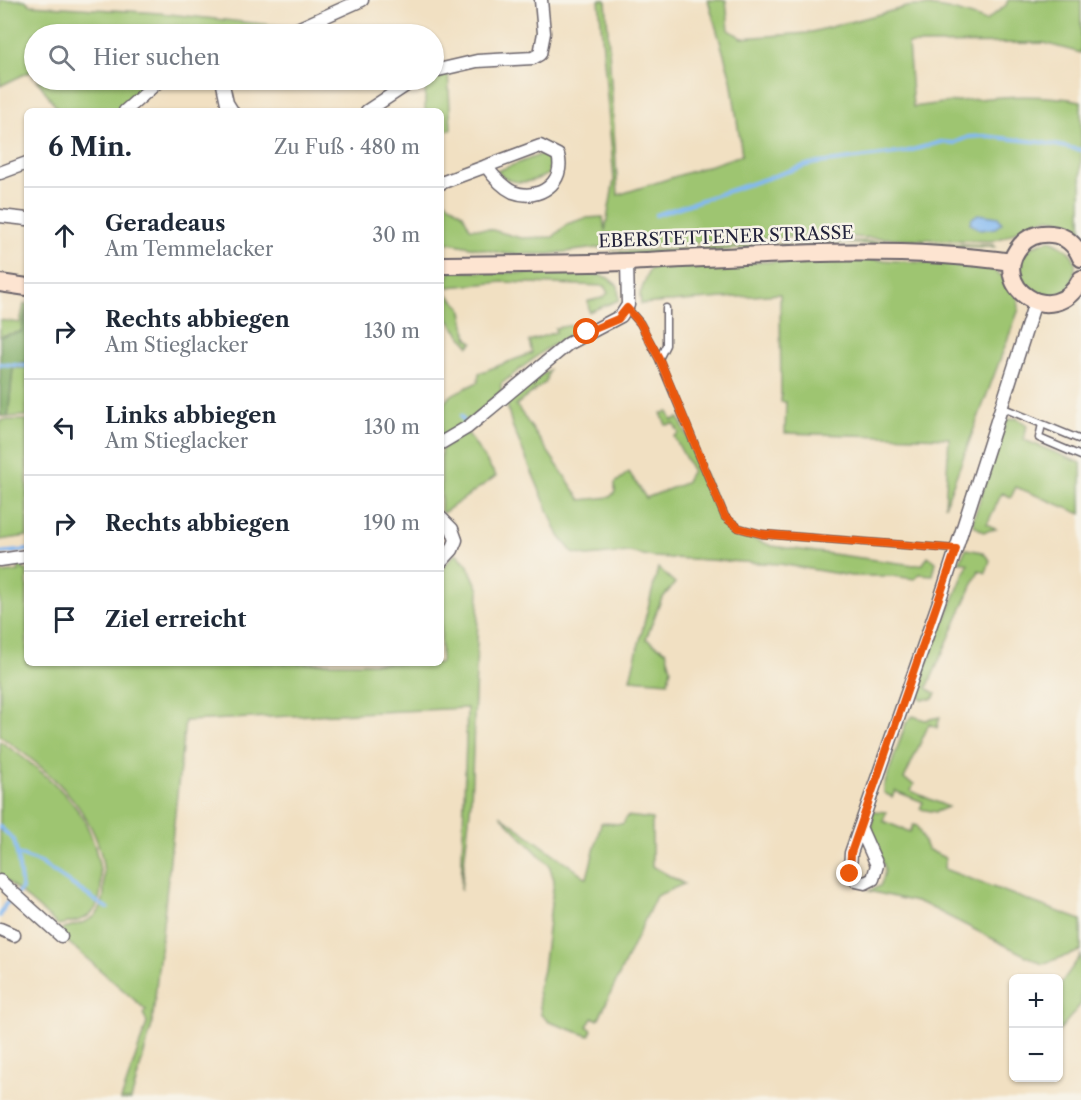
<!DOCTYPE html>
<html lang="de">
<meta charset="utf-8">
<style>
body{margin:0;font-family:"Libre Caslon Text",serif;background:#f6f6f7;color:#1f2937}
.controls{position:absolute;right:18px;bottom:18px;display:grid;overflow:hidden;border-radius:9px;box-shadow:0 2px 4px #0004}
.controls button{width:54px;height:54px;display:grid;place-items:center;padding:0;border:0;border-bottom:2px solid #e0e1e3;background:#fff;color:#1f2937;font:30px sans-serif}
.stop{position:absolute;width:18px;height:18px;margin:-14px;border:4px solid #ea580c;border-radius:50%;background:#fff}
.stop.end{background:#ea580c;border-color:#fff;box-shadow:0 2px 6px #0008}
.list{margin:0;padding:0;list-style:none}
h2{display:flex;justify-content:space-between;align-items:center;height:78px;margin:0;padding:0 24px;font-size:26px}
h2 small{font-size:20px;font-weight:400;color:#747a83}
.list li{display:grid;grid-template-columns:39px 1fr auto;gap:18px;align-items:center;box-sizing:border-box;height:96px;padding:0 24px;border-top:2px solid #e0e1e3}
.list b{display:block;font-size:22px;white-space:nowrap}
.list p{margin:0;font-size:20px;white-space:nowrap;color:#747a83}
.list em{font-size:20px;font-style:normal;color:#747a83}
.icon{flex:none;width:33px;height:33px;fill:none;stroke:currentColor;stroke-width:2;stroke-linecap:round;stroke-linejoin:round}
.map{position:relative;flex:none;width:1081px;height:1100px;overflow:hidden}
.search{position:absolute;background:#fff;box-shadow:0 2px 4px #0004;left:24px;top:24px;width:420px;height:66px;display:flex;align-items:center;gap:15px;box-sizing:border-box;padding:0 21px;border-radius:33px;color:#747a83;font-size:22px}
.panel{position:absolute;background:#fff;box-shadow:0 2px 4px #0004;left:24px;top:108px;width:420px;height:558px;border-radius:9px}
.map>svg:first-child{display:block}
.green{fill:#9ec571;stroke:#607456;stroke-width:1.5}
.forest{fill:#7eaa63;stroke:#50664f;stroke-width:1.5}
.water{fill:#83b9f2;stroke:#526e96;stroke-width:1.5}
.lines{fill:none;stroke-linecap:round;stroke-linejoin:round}
.stream{stroke:#83b9f2;stroke-width:4}
.service-casing{stroke:#6a646a;stroke-width:9}
.minor-casing{stroke:#6a646a;stroke-width:15}
.secondary-casing{stroke:#6a646a;stroke-width:20}
.service{stroke:#fff;stroke-width:6}
.minor{stroke:#fff;stroke-width:12}
.secondary{stroke:#fde4d1;stroke-width:16}
.route{stroke:#ea580c;stroke-width:8}
.labels{text-anchor:middle;dominant-baseline:central;stroke-width:5;stroke-linejoin:round;paint-order:stroke}
.street-label{font-size:18px;fill:#22223b;stroke:#f7f3e8}
</style>
<div class="map">
<svg width="1081" height="1100" viewBox="0 0 1081 1100">
<rect width="100%" height="100%" fill="#f7f3e8"/>
<filter id="ink" filterUnits="userSpaceOnUse"><feTurbulence type="fractalNoise" baseFrequency=".0167" numOctaves="2"/><feDisplacementMap in="SourceGraphic" scale="12" xChannelSelector="R" yChannelSelector="G"/><feConvolveMatrix kernelMatrix="1 2 1 2 8 2 1 2 1" color-interpolation-filters="sRGB"/></filter>
<filter id="wash" filterUnits="userSpaceOnUse"><feTurbulence type="fractalNoise" baseFrequency=".008" numOctaves="4" result="noise"/><feDisplacementMap in="SourceGraphic" scale="24" xChannelSelector="R" yChannelSelector="G"/><feGaussianBlur stdDeviation="1.35" result="paint"/><feColorMatrix in="noise" values="0 0 0 0 0 0 0 0 0 0 0 0 0 0 0 0 0 1.4 0 .05"/><feComposite in="paint" operator="in"/></filter>
<g filter="url(#wash)">
<rect width="100%" height="100%" fill="#f1e0c2"/>
<path class="green" d="M0 0H25L31 5 160 13 290 27 265 34H34V76L31 71 0 86Z
M599 0H606L618 195 742 155 731 79 708 0H726L729 30 742 38 808 33 899 9C925 0 960 11 986 21L1006 5 1008 0H1081V53L1044 43 908 44 913 107C970 99 1024 91 1081 101V233C1042 198 1025 236 991 241L808 236 610 248V235H605L604 247 549 254H506L445 242 441 233V198L463 214 470 228 489 229 521 238 553 237 567 224 586 218 603 217 605 231 614 180Z
M448 69 451 130 441 131V111H425V80H434V74Z
M37 80H151L117 111H59Z
M542 154 549 158V174C531 183 511 188 497 171Z
M1050 240C1078 252 1081 264 1068 291L1041 299 1019 280C1019 253 1024 247 1050 240Z
M837 241 924 242V246C873 244 823 242 773 245 739 248 640 263 613 252Z
M931 243 994 245 995 247 930 246Z
M849 258 964 265 991 269 1004 277 1018 298 1019 309 945 506 949 438 785 433 786 402H781L780 294 641 304 640 294 649 270 655 267Z
M451 271 599 275 608 278 618 286 619 300 589 312 588 301 602 298 608 293 604 286 503 282 448 287 445 281Z
M441 288 461 307 468 339 473 342 469 346 441 310Z
M24 304H27V308L21 332 0 336V320L20 323Z
M591 322 546 349 501 384V392L464 424 441 437C441 393 444 399 478 382L479 373 532 353 529 341 556 332 555 328Z
M13 368H27V416L8 417Z
M549 370 546 382 516 405 581 500 610 497 615 492V483L629 472 646 498 685 483 692 470 674 437 679 433 674 424 666 425 661 413 668 412 672 420 679 418 726 523 737 533 772 546 914 565 923 564 928 556 936 562 933 575 919 574 915 579 892 576H851L780 564 653 557 629 552 587 556 573 553 559 536 512 425 507 405 511 396Z
M1017 418 1027 425 1024 440 1081 463V514L1016 487 1011 497 1002 493 987 524 996 529 983 532 974 525 973 520 1007 420Z
M0 420H27V536L0 540Z
M467 432 496 476 443 513 441 511V450Z
M966 549 982 552 990 560 986 573 979 570 927 688 936 694 933 699H922L918 695V684L968 564 959 561Z
M456 553 467 564 479 590 471 801 461 890 467 708 185 721 152 1025 131 1100H121L147 1023 143 1013 146 1010 61 936 62 929C72 925 87 924 96 915 105 905 104 893 104 880 104 815 49 770 0 736V565L2 573 19 571 18 563 23 562V570H27V663H441V570Z
M658 568 675 583 661 600 646 639 666 651 671 668 668 682 630 679Z
M913 716 925 720 940 717 937 728 929 724 904 779 914 784 911 791 948 807 936 812 920 809 923 802 895 791 892 797 884 793V786L906 723Z
M0 741C28 760 60 784 79 812 94 832 112 893 92 913 84 921 69 923 58 925L0 875Z
M873 811 886 812 883 821 910 832 913 825 917 826 927 849 945 858 944 869 1081 920V951L1042 964 924 904 869 891 880 886C891 863 880 861 872 841 870 833 873 820 873 811Z
M500 815 587 878 601 823 623 824 627 816 652 819V866L684 884 656 896 601 1014 598 1020 593 1017 587 1026 592 1030 589 1036 549 1022 541 1015 538 989 543 970 554 880 549 865Z
M1081 955V1004L1059 1031V986Z"/>
<path class="forest" d="M27 308V363L21 362 13 368 8 417 0 416V336L21 332Z"/>
<path class="water" d="M978 214 998 217 1002 223 995 228 980 230 970 223 971 219Z"/>
<g class="lines">
<path class="stream" d="M656 215 810 164 905 152 941 142 954 143 968 137 984 136 1039 142 1081 150
M0 364 27 366
M461 416 466 425
M0 553 27 550
M0 827 14 840 17 854 41 863 99 903
M102 905 108 908
M0 916 5 905 22 889 17 854"/>
</g>
</g>
<g filter="url(#ink)">
<g class="lines">
<defs>
<path id="service" d="M627 308 640 323 659 359 725 517 739 528 762 534 955 549
M659 359 666 345V308
M1001 407 1081 440
M1042 424 1039 438 1081 456"/>
<path id="minor" d="M286 34 362 0
M434 71 477 61 533 58 540 54 544 33 541 0
M222 80 227 103 232 111
M125 111 160 80
M367 111 414 80
M0 173 27 163
M441 183 540 146 558 155C566 182 539 202 513 192 502 187 493 176 486 166
M0 216 27 219
M441 443 468 427 568 344 621 316 628 305 627 262
M441 518 452 529 456 540 452 550 441 562
M0 560 27 556
M860 827 877 865 873 879 865 883 856 881 850 870 851 853 943 590 1035 302
M0 881 61 936
M0 929 14 935"/>
<path id="secondary" d="M1081 258C1076 245 1065 235 1051 234 1039 233 1029 236 1021 245 986 285 1054 333 1081 279
M441 265C503 264 565 264 627 262 757 256 883 244 1012 262
M0 283 27 287"/>
</defs>
<use href="#service" class="service-casing"/>
<use href="#minor" class="minor-casing"/>
<use href="#secondary" class="secondary-casing"/>
<use href="#service" class="service"/>
<use href="#minor" class="minor"/>
<use href="#secondary" class="secondary"/>
</g>
</g>
<g class="lines" filter="url(#ink)">
<path class="route" d="M587 332 618 319 627 308 640 323 659 358 725 517 739 528 762 534 956 549 851 853 850 874"/>
</g>
<g class="labels">
<g class="street-label">
<text transform="translate(726 237) rotate(-2)">EBERSTETTENER STRASSE</text>
</g>
</g>
</svg>
<div class="controls">
<button>+</button>
<button>−</button>
</div>
<div class="stop" style="left:587px;top:332px"></div>
<div class="stop end" style="left:850px;top:874px"></div>
<div class="search"><svg class="icon" aria-label="search" viewBox="0 0 24 24"><circle cx="10" cy="10" r="6"/><path d="M15 15l6 6"/></svg>Hier suchen</div>
<section class="panel">
<h2>6 Min.<small>Zu Fuß · 480 m</small></h2>
<ul class="list">
<li><svg class="icon" aria-label="ahead" viewBox="0 0 24 24"><path d="M12 20V5M6 11l6-6 6 6"/></svg><div><b>Geradeaus</b><p>Am Temmelacker</p></div><em>30 m</em></li>
<li><svg class="icon" aria-label="right" viewBox="0 0 24 24"><path d="M7 20v-9h11M14 6l5 5-5 5"/></svg><div><b>Rechts abbiegen</b><p>Am Stieglacker</p></div><em>130 m</em></li>
<li><svg class="icon" aria-label="left" viewBox="0 0 24 24"><path d="M17 20v-9H6M10 6l-5 5 5 5"/></svg><div><b>Links abbiegen</b><p>Am Stieglacker</p></div><em>130 m</em></li>
<li><svg class="icon" aria-label="right" viewBox="0 0 24 24"><path d="M7 20v-9h11M14 6l5 5-5 5"/></svg><div><b>Rechts abbiegen</b></div><em>190 m</em></li>
<li><svg class="icon" aria-label="arrive" viewBox="0 0 24 24"><path d="M6 21V4h12l-3 4 3 4H6"/></svg><div><b>Ziel erreicht</b></div></li>
</ul>
</section>
</div>
